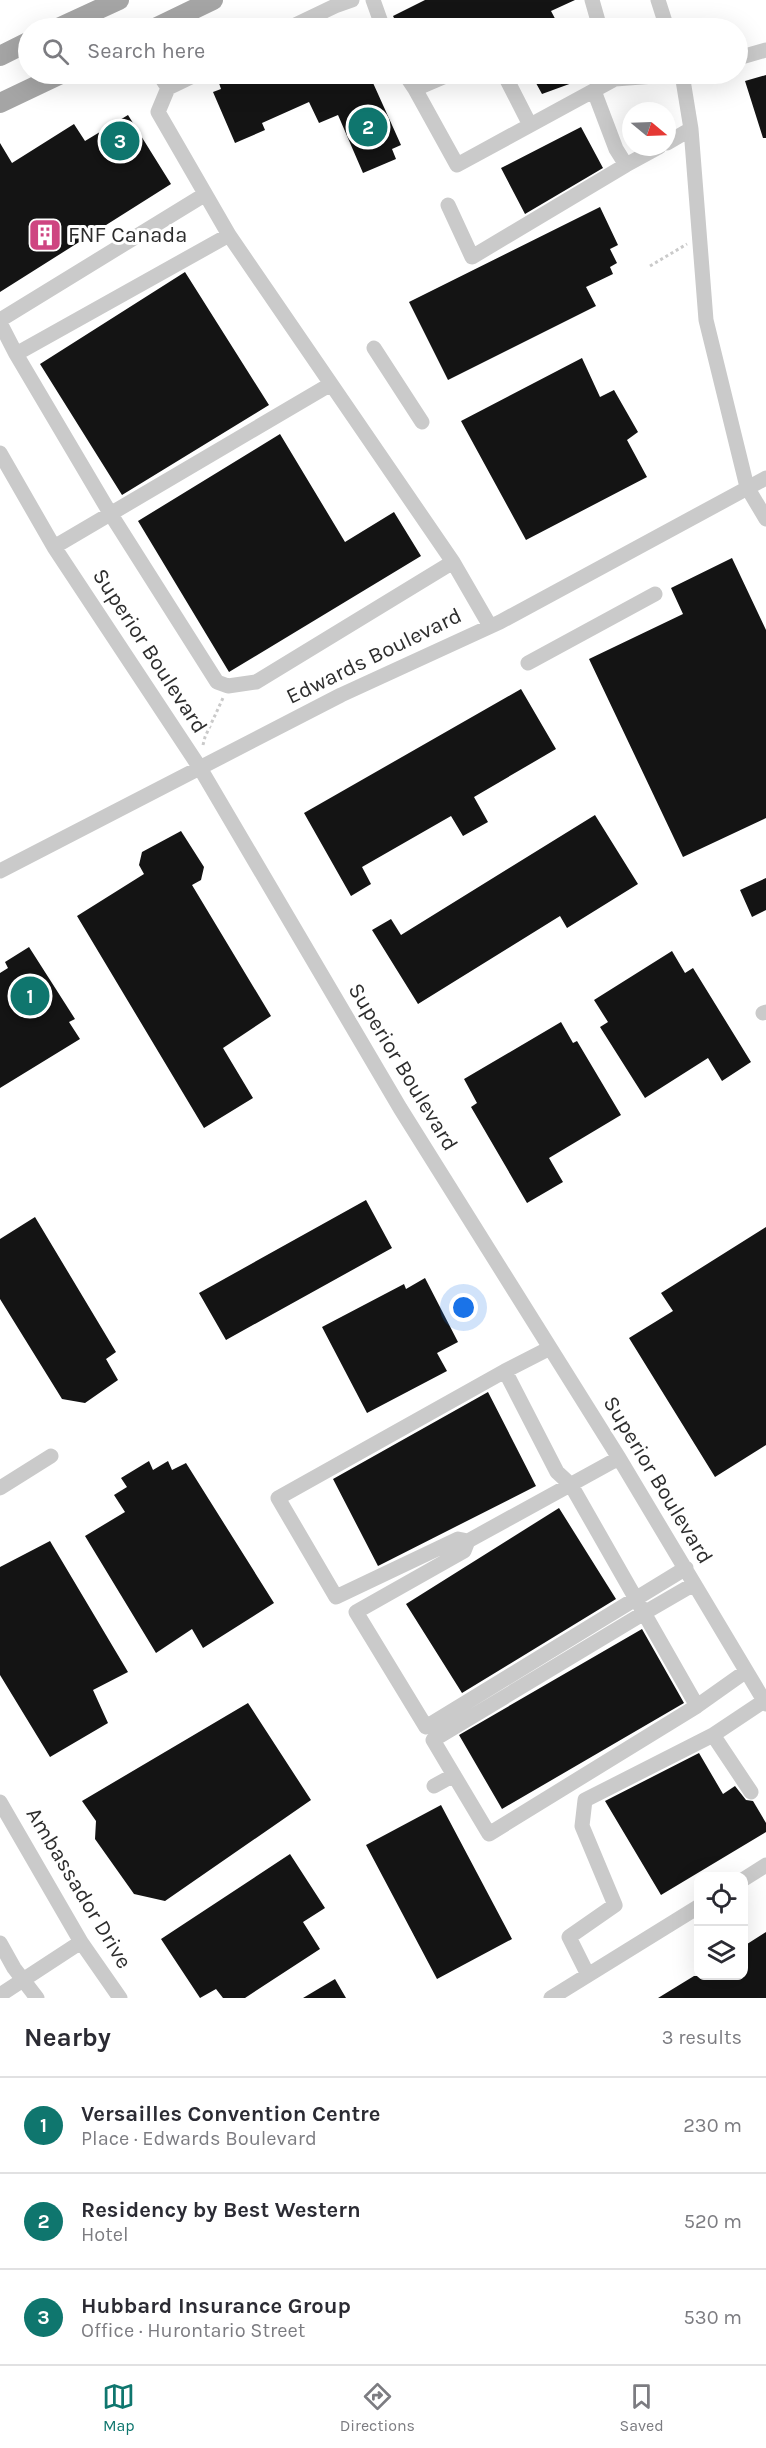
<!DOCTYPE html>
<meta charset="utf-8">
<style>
body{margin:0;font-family:Karla,sans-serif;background:#f7f7f7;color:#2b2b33}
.controls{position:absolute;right:18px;bottom:18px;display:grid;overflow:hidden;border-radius:12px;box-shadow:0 6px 24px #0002}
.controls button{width:54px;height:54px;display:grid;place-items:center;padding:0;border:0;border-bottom:2px solid #e1e1e2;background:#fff;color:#2b2b33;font:30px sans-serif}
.compass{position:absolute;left:622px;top:102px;width:54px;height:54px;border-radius:50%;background:#fff;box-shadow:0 6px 24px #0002;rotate:109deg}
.you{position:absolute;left:464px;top:1308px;width:21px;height:21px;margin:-15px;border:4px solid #fff;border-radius:50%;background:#1a73e8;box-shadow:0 0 0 9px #1a73e833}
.badge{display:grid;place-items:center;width:39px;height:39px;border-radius:50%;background:#0f766e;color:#fff;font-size:20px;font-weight:700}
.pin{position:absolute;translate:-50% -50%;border:3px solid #fff;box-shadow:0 2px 6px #0006}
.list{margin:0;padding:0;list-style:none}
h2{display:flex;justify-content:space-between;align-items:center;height:78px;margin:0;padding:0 24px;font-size:26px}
h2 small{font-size:20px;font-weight:400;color:#7c7c81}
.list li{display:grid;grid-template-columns:39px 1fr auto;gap:18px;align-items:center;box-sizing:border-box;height:96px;padding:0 24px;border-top:2px solid #e1e1e2}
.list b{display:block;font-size:22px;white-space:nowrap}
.list p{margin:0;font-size:20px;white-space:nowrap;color:#7c7c81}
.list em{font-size:20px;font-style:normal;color:#7c7c81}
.icon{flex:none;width:33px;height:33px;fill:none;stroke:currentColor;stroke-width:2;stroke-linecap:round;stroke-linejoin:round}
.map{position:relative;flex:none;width:766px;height:1998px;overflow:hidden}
.search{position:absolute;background:#fff;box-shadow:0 6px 24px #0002;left:18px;right:18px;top:18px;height:66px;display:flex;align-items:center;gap:15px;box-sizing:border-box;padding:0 21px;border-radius:33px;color:#7c7c81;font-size:22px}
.sheet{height:366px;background:#fff}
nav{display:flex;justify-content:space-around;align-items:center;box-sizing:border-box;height:84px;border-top:2px solid #e1e1e2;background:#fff;font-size:16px;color:#7c7c81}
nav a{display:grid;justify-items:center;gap:3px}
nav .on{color:#0f766e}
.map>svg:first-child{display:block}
.building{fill:#141414}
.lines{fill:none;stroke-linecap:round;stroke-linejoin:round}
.path{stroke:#cacaca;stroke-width:3;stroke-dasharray:3 3;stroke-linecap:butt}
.minor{stroke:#cacaca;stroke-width:15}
.major{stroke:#a5a5a5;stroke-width:20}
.labels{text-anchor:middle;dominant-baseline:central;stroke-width:6;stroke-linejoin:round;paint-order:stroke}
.poi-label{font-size:22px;fill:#2d2d2d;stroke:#fff;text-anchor:start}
.street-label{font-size:22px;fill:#2d2d2d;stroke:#fff}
</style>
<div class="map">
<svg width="766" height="1998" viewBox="0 0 766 1998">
<rect width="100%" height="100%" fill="#fff"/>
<path class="building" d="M425 0H575L551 11 560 28H508L503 19 480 28H399L393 16Z
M232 74 235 80 251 74H369L401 145 392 149 396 159 363 173 338 115 319 123 309 102 262 123 265 130 235 143 213 92 221 89 218 80Z
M531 74H594V75L542 94Z
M766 75V138H763L745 81Z
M128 115 171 184 0 292V143L12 163 74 124 85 141Z
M581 127 603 168 525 214 501 168Z
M600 207 618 245 610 249 617 263 610 267 613 274 586 287 596 306 448 380 409 302Z
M185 272 269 405 122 495 40 364Z
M582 358 600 397 614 390 638 432 627 440 647 477 526 540 461 421Z
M280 434 345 542 394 512 421 556 229 672 138 521Z
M732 558 766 630V818L683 857 589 659 683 614 671 588Z
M521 689 556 749 474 797 488 822 463 836 451 816 362 867 371 884 351 896 304 813Z
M595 815 638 884 567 928 560 916 418 1004 372 930 391 919 401 935Z
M181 831 204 867 201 880 192 885 271 1016 223 1048 253 1098 204 1128 77 916 144 874 139 865 142 852Z
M766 878V910L752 917 740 890Z
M29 947 75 1019 69 1022 80 1039 0 1088V973L8 968 5 962Z
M672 951 685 973 693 968 751 1062 722 1081 708 1058 645 1098 600 1027 608 1022 594 1000Z
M561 1022 573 1043 577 1041 621 1115 549 1158 563 1182 527 1203 471 1107 477 1103 464 1079Z
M366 1200 392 1248 226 1340 199 1293Z
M35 1217 116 1352 106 1359 118 1380 85 1403 62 1399 0 1299V1239Z
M766 1227V1445L715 1477 629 1338 673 1311 661 1293Z
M425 1278 458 1342 437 1353 447 1371 367 1413 322 1327 404 1284 406 1289Z
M488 1392 536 1486 378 1566 333 1479Z
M149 1461 153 1470 168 1461 172 1470 186 1463 274 1603 203 1648 192 1629 156 1653 85 1536 125 1512 114 1495 127 1487 121 1478Z
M559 1508 616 1599 462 1693 406 1604Z
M50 1541 128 1672 93 1690 108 1723 50 1757 0 1675V1567Z
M642 1629 684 1703 502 1809 459 1735Z
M248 1703 311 1800 165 1901 134 1894 95 1839 96 1821 82 1801Z
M699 1753 723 1794 735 1786 746 1800 753 1801 766 1823V1832L661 1895 605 1801Z
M441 1805 512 1939 437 1979 366 1845Z
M290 1854 325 1908 303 1922 320 1949 245 1998H223L216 1989 200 1998 161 1939Z
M766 1932V1998H658L694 1976H744V1946Z
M335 1979 346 1998H303Z"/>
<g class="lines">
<path class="path" d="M650 266 687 244
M203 745 205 737 223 698"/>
<path class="minor" d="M373 0 383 28
M592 0 600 28
M658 0 667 28
M289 28 335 6 352 0
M738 58 766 50
M159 74 168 88 158 112 229 235 453 562 490 626
M405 74 415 89
M450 74 415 89 457 165 615 79 681 74
M504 74 530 125
M682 74 691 129 706 320 747 487 766 519
M168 88 197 74
M594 91 616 149 626 165 659 147
M667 143 691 129
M448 205 472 257 626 165
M229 235 16 354 110 513 217 682 228 686 256 682 453 562
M0 320 204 195
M0 323 16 354
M374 348 422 422
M0 453 54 547 200 768 400 1108 619 1458 766 1704
M54 547 331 384
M528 663 655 594
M0 871 341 695 500 622 766 478
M763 1013 766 1012
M550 1348 505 1371 557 1472 571 1485 644 1613 433 1740 489 1834 697 1706 745 1672
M619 1458 468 1541 464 1551 356 1612 426 1727 686 1568
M0 1488 51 1456
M468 1541 458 1539 336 1597 278 1498 505 1371
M694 1584 644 1613 697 1706
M434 1786 454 1775
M751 1792 713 1735 764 1701
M0 1802 81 1942 120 1998
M744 1879 766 1865
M0 1943 14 1968 37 1998
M588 1975 569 1937 615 1905 582 1826 585 1800 713 1735
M0 1995 81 1942
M551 1998 698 1907"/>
<path class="major" d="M58 28 119 0
M155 28 213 0
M0 56 28 42
M0 103 61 74"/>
</g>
<defs>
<symbol id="building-square" viewBox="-11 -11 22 22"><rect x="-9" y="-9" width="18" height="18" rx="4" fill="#ce4581" stroke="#fff"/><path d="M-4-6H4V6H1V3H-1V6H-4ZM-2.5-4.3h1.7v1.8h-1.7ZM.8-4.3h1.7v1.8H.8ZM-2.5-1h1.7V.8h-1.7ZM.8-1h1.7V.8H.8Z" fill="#fff"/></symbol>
</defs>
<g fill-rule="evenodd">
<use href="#building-square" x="26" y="216" width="38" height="38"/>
</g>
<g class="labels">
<g class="poi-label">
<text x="68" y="235">FNF Canada</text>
</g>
<g class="street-label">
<text transform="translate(150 651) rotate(57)">Superior Boulevard</text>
<text transform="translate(374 656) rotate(-26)">Edwards Boulevard</text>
<text transform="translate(403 1067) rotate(59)">Superior Boulevard</text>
<text transform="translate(658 1480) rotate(59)">Superior Boulevard</text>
<text transform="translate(79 1888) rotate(59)">Ambassador Drive</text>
</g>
</g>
</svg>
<div class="controls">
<button><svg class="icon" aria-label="locate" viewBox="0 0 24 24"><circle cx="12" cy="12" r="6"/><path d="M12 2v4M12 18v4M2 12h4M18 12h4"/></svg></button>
<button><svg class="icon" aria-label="layers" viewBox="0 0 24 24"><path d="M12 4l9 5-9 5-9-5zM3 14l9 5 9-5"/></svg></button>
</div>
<svg class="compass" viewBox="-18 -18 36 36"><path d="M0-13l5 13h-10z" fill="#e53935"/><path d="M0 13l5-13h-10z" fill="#7c7c81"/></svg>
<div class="you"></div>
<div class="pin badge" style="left:30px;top:996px">1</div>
<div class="pin badge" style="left:368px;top:127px">2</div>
<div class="pin badge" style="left:120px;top:141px">3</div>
<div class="search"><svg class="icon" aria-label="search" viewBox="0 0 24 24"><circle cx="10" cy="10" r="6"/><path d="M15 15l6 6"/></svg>Search here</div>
</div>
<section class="sheet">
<h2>Nearby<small>3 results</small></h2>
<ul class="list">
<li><span class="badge">1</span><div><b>Versailles Convention Centre</b><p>Place · Edwards Boulevard</p></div><em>230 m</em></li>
<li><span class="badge">2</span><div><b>Residency by Best Western</b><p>Hotel</p></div><em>520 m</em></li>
<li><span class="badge">3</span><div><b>Hubbard Insurance Group</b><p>Office · Hurontario Street</p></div><em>530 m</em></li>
</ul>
</section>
<nav>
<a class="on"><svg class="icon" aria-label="map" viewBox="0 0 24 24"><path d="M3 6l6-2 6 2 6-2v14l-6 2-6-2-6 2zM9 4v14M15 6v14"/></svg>Map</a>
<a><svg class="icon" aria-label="directions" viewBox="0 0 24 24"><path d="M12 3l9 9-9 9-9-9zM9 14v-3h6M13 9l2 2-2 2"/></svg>Directions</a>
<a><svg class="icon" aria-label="saved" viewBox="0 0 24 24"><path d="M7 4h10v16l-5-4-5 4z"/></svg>Saved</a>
</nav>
